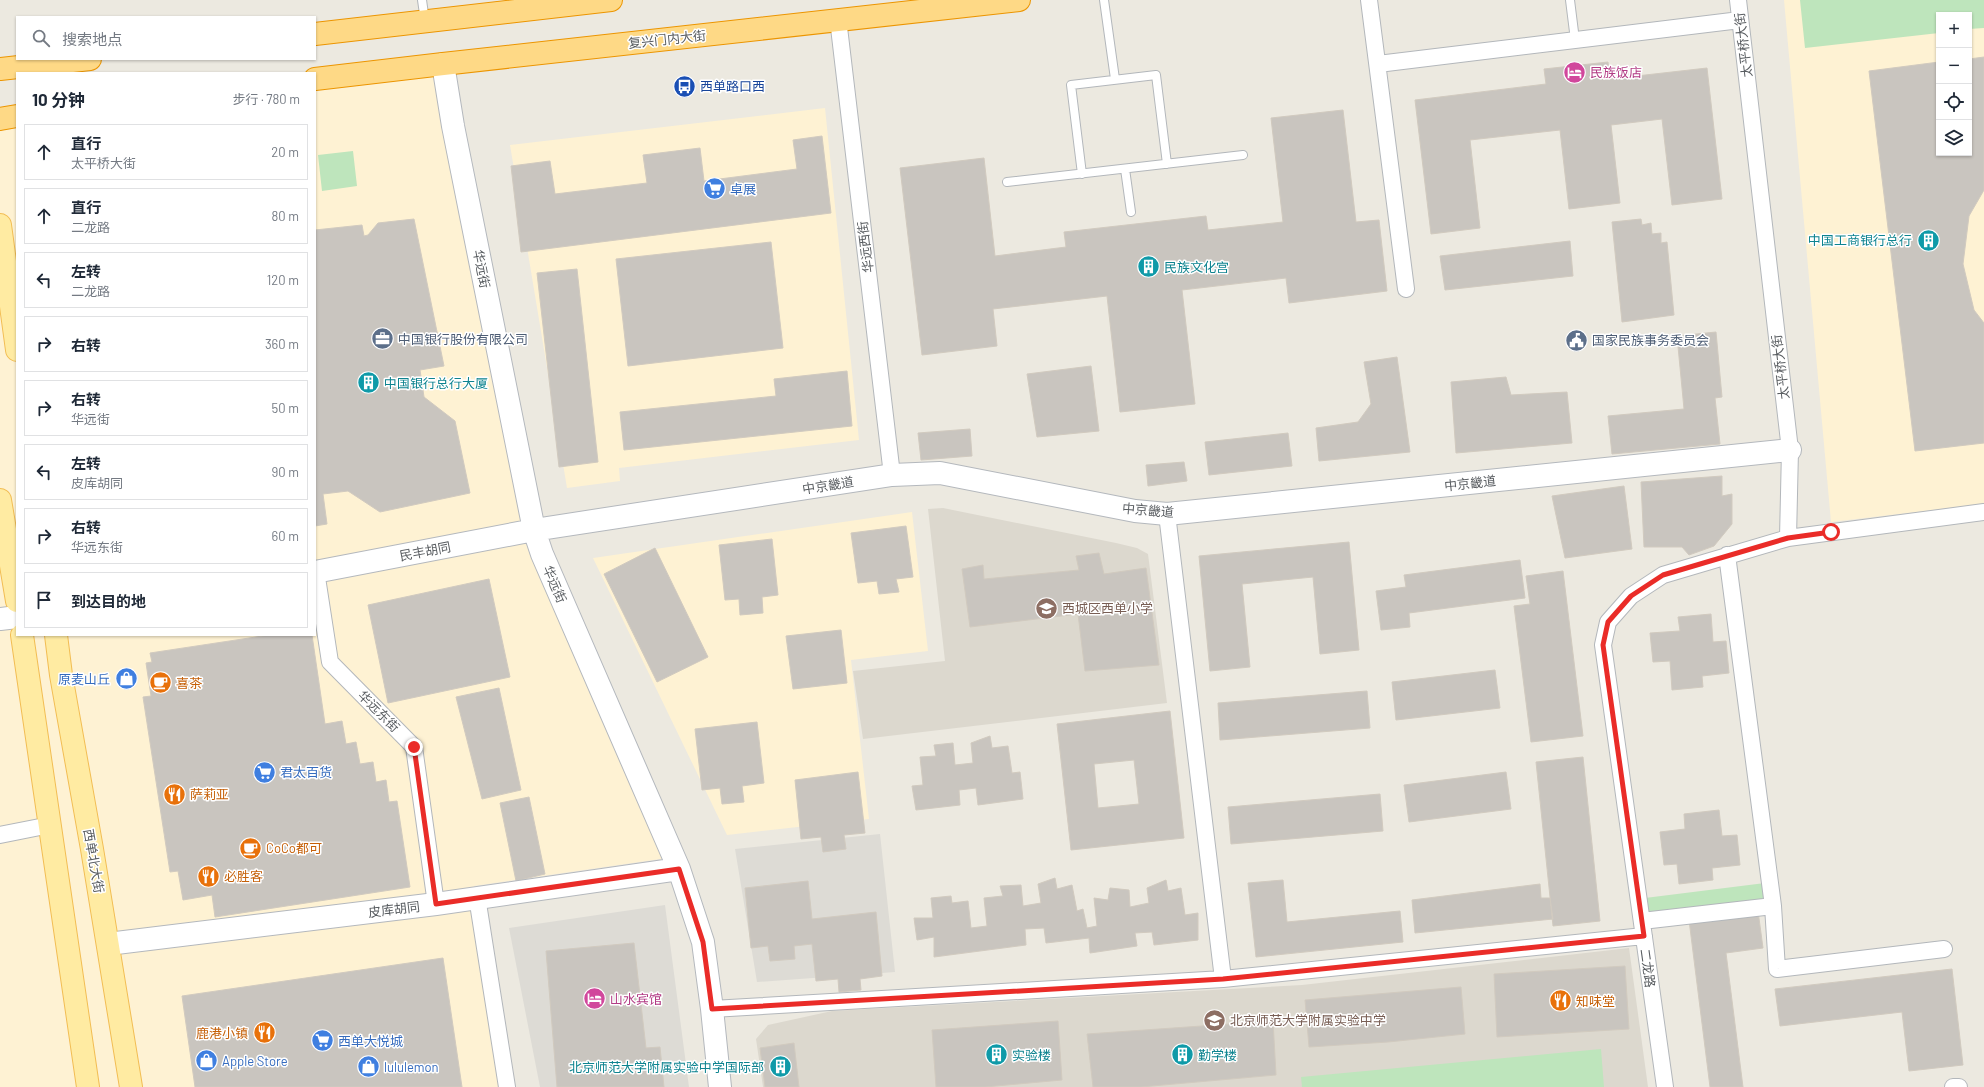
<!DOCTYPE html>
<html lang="zh">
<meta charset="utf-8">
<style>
body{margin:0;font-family:Barlow,"Noto Sans SC",sans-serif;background:#f6f6f7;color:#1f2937}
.controls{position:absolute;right:12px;top:12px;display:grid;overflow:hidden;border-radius:0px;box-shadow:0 1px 3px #0004}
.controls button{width:36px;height:36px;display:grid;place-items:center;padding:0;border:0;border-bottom:1px solid #e0e1e3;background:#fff;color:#1f2937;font:20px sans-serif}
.stop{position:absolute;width:12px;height:12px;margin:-9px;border:3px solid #ea2c28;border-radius:50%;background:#fff}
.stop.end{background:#ea2c28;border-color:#fff;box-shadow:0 1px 4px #0008}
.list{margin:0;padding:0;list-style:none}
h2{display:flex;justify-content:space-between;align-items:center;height:52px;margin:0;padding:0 16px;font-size:17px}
h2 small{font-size:13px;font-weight:400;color:#747a83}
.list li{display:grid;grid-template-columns:26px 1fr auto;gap:12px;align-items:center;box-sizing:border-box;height:56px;margin:0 8px 8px;padding:0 8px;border:1px solid #e0e1e3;border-radius:0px}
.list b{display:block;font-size:15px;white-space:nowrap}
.list p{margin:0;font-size:13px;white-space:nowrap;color:#747a83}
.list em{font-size:13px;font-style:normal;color:#747a83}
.icon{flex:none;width:22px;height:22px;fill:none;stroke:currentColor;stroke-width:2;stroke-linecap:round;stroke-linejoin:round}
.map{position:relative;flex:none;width:1984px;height:1087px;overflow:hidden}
.search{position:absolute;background:#fff;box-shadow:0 1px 3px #0004;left:16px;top:16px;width:300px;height:44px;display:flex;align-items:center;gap:10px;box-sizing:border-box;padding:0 14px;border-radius:0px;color:#747a83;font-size:15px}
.panel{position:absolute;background:#fff;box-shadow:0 1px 3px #0004;left:16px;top:72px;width:300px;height:564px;border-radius:0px}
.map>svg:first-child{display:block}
.commercial{fill:#fef2d3;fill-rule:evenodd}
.industrial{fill:#dddbd5}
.education{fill:#dcd8ce}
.green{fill:#bee5bc}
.building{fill:#c9c5bf;stroke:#d1cabf;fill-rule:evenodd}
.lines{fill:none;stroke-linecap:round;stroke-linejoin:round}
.lane-casing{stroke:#b3b7bb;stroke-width:10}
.street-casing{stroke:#b3b7bb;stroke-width:18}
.secondary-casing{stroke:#b4b8bd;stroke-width:24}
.primary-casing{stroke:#f2bd53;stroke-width:24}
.highway-casing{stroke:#ec9500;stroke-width:24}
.lane{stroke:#fff;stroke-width:8}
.street{stroke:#fff;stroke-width:16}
.secondary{stroke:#fff;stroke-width:22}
.primary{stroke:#ffeba2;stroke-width:22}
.highway{stroke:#fed986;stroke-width:22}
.route{stroke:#ea2c28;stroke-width:5}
.labels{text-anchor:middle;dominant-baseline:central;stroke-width:3;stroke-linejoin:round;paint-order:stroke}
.street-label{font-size:13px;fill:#595d61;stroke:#fff}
.hotel-label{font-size:13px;fill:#b23c85;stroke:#fff;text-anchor:start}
.transit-label{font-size:13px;fill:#164399;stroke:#fff;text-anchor:start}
.shop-label{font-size:13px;fill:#366cbe;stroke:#fff;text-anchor:start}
.culture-label{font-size:13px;fill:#0d838f;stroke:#fff;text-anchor:start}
.service-label{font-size:13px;fill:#4e5e75;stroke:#fff;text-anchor:start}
.education-label{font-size:13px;fill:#785e54;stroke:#fff;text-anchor:start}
.food-label{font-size:13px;fill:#c56008;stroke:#fff;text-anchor:start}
</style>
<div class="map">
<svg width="1984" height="1087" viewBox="0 0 1984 1087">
<rect width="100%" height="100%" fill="#ece9e0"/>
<path class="commercial" d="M1784 0H1984V504L1831 522ZM1939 15H1969V153H1939Z
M443 64 530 508 674 857 474 886 504 1087H0V114L17 112V635H315V78Z
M825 108 859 440 619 468 620 481 567 488 510 145Z
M912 512 928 651 851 660 869 819 727 835 593 558Z"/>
<path class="industrial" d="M880 834 895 972 757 982 735 849Z
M665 905 689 1087H540L509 928Z"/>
<path class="education" d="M943 508 1116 543 1137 548 1148 554 1167 703 863 739 853 671 945 661 928 509Z
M1629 948 1648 1087H763L756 1039 768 1025 832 1011 1302 985Z"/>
<path class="green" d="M1800 0H1984V28L1969 29V15H1939V33L1805 48Z
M353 151 357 186 322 191 318 155Z
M1765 883 1766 899 1647 913 1645 898Z
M1601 1049 1604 1087H1302L1301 1077Z"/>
<path class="building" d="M1984 57V190L1969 216 1963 264 1974 310 1984 323V443L1915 451 1869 71 1939 62V153H1969V59Z
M1608 62 1610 79 1707 68 1722 199 1672 205 1662 119 1611 125 1620 203 1569 209 1560 130 1470 140 1480 228 1431 234 1415 100 1546 84 1544 69Z
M1343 110 1356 222 1379 220 1387 291 1289 303 1286 278 1182 290 1195 404 1120 412 1107 296 993 309 997 346 922 355 900 168 984 158 995 256 1066 247 1064 232 1206 216 1208 230 1283 222 1271 118Z
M822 136 831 213 521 252 511 166 550 161 555 194 647 183 643 155 700 148 704 181 797 169 793 140Z
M414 219 444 366 420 370 424 397 455 421 470 493 380 512 348 491 323 494 327 524 315 526V230L362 225 364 236 368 235 378 223Z
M1641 219 1642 225 1651 223 1652 234 1661 233V243L1667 242 1674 315 1622 322 1612 222Z
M1570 241 1573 276 1445 290 1440 256Z
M771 242 783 348 628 366 616 259Z
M577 269 598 462 559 467 537 273Z
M1716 332 1722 397 1715 398 1720 444 1612 454 1608 416 1684 409 1677 336Z
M1397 357 1410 452 1319 461 1316 428 1358 422 1371 404 1364 362Z
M1091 366 1099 431 1037 437 1027 374Z
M847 371 852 426 624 450 620 412 776 396 774 379Z
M1506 377 1511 395 1567 392 1572 443 1456 453 1451 382Z
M970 429 972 456 921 460 918 433Z
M1288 433 1292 466 1209 475 1205 442Z
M1184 462 1187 481 1148 486 1146 465Z
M1722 476V496L1732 494V524L1714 546 1689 555 1682 547H1644L1641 482Z
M1624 486 1632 549 1565 558 1552 496Z
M906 526 913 577 896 579 899 592 879 594 877 581 858 583 851 533Z
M772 539 778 595 762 597 763 613 740 615 739 599 725 600 719 545Z
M1349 542 1359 650 1320 654 1313 577 1242 584 1250 667 1210 671 1199 556Z
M655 548 708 657 657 682 604 574Z
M1099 553 1104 574 1146 568 1159 665 1085 671 1078 614 970 627 962 569 983 565 984 579 1079 570 1076 556Z
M1520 560 1525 598 1409 613 1410 627 1381 630 1376 591 1406 587 1404 575Z
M1563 571 1583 736 1531 742 1514 606 1530 604 1526 576Z
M489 579 510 677 388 703 368 605Z
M1711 614 1713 642 1726 641 1729 673 1702 676 1703 687 1672 690 1670 661 1653 662 1650 633 1680 631 1678 617Z
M841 630 847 683 793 689 786 636Z
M269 635H312L325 724 342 721 346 744 356 742 360 764 373 762 376 782 386 780 389 802 397 801 410 887 215 917 212 895 183 900 178 871 170 872 143 697 151 696 146 663 152 662 150 653Z
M1495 670 1500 708 1396 720 1392 682Z
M499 688 521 790 482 799 456 697Z
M1367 691 1370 728 1220 740 1218 703Z
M1170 711 1184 838 1071 850 1057 724ZM1134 760 1139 804 1098 808 1094 764Z
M757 722 764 783 742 786 744 802 722 804 720 788 702 790 695 729Z
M990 736 992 748 1008 746 1012 773 1020 772 1023 799 978 805 976 788 959 790 960 805 916 810 912 786 923 785 920 757 936 756 934 745 953 743 955 765 973 763 971 743Z
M1583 757 1600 921 1553 926 1536 762Z
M858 772 865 833 844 835 846 849 823 852 821 837 801 839 795 780Z
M1506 772 1511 809 1409 822 1404 785Z
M1380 794 1383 831 1231 844 1228 807Z
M529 797 545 874 516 881 500 803Z
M1719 810 1722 836 1737 835 1740 865 1712 868 1713 880 1679 884 1677 864 1664 865 1660 832 1685 829 1684 814Z
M1055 878 1057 889 1072 885 1077 911 1083 909 1087 928 1097 926 1094 898 1108 900 1110 888 1129 890 1130 907 1149 903 1147 888 1166 880 1168 891 1181 888 1185 915 1198 913V940L1154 945 1152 932 1135 933 1137 946 1090 953 1089 938 1046 943 1044 928 1025 929 1026 945 934 957V937L917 940 914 918H933L931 898 951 896 952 903 968 901 971 928 987 926 984 898 1003 896 1000 886 1021 885 1023 906 1041 903 1038 884Z
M1283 880 1287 922 1400 911 1403 942 1256 957 1248 883Z
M808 881 812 919 876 912 882 976 860 979 861 990 839 992 838 979 816 981 812 944 794 946 795 959 770 961 768 946 751 948 745 888Z
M1540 884 1541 898H1550L1553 919 1415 933 1412 900Z
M1758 911 1763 948 1726 953 1743 1087H1710L1689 920Z
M634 943 646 1048 660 1047 664 1087H557L546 951Z
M443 958 462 1087H195L182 996Z
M1625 966 1629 1029 1497 1037 1494 974Z
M1952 969 1963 1065 1909 1071 1902 1012 1780 1026 1775 989Z
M1461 987 1465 1034 1388 1042 1309 1047 1305 1000Z
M1058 1021 1062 1080 985 1087H936L932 1030Z
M1273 1021 1276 1075 1141 1087H1093L1087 1034Z
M794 1043 799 1087H765L760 1048Z"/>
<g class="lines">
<defs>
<path id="lane" d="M422 0 425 21
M1104 0 1115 79
M1570 0 1575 40
M1125 169 1131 212
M1082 174 1071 85 1156 75 1167 164
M1007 182 1243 155"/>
<path id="street" d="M1369 0 1406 289
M1738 0 1790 450 1788 538 1984 512
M838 19 892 475
M1378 64 1740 20
M1167 514 1223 979
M1727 555 1773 906 1777 969 1944 949
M316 571 330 662 414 747 436 904
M0 835 50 825
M477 897 507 1087
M1642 921 1773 906
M712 1009 1223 979 1644 936
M1665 1087 1603 645 1608 622 1631 596 1663 575 1788 538
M1953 1087H1959"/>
<path id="secondary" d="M443 64 453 126 534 530 542 554 679 869 703 942 712 1009 720 1087
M315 572 534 530 892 475 940 473 1135 511 1167 514 1790 450
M0 619 17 617
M108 944 436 904 679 869"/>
<path id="primary" d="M0 225 17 350
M0 500 17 601
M22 635 88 1087
M56 635 61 675 92 849 131 1087"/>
<path id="highway" d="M315 34 611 0
M0 69 90 59
M315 79 443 64 1019 0
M0 119 17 116"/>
</defs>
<use href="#lane" class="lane-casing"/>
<use href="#street" class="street-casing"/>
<use href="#secondary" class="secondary-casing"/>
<use href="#primary" class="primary-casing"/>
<use href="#highway" class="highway-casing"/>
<use href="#lane" class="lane"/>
<use href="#street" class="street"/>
<use href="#secondary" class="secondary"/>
<use href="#primary" class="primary"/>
<use href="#highway" class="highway"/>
</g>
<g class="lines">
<path class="route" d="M414 747 436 904 679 869 703 942 712 1009 1223 979 1644 936 1603 645 1608 622 1631 596 1663 575 1788 538 1831 532"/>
</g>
<defs>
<symbol id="hotel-disc" viewBox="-11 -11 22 22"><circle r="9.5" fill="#d1479c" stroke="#fff"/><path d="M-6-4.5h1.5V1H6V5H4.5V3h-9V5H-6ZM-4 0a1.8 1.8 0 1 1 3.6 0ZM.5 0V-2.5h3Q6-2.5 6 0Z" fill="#fff"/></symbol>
<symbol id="bus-disc" viewBox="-11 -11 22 22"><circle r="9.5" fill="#1a4fb4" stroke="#fff"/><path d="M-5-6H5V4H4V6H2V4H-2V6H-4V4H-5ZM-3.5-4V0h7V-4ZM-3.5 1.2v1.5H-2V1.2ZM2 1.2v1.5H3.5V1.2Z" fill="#fff"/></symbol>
<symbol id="supermarket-disc" viewBox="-11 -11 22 22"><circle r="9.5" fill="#3f7fe0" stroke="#fff"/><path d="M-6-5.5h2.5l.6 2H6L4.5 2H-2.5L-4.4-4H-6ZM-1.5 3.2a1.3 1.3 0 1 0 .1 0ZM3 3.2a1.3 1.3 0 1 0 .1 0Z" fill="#fff"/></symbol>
<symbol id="building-disc" viewBox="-11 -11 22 22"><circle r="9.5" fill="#0f9aa8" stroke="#fff"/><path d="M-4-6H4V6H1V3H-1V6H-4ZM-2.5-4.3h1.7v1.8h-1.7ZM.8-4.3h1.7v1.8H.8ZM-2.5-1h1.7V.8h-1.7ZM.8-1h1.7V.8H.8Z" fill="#fff"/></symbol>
<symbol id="office-disc" viewBox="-11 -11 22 22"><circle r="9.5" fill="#5c6f8a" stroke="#fff"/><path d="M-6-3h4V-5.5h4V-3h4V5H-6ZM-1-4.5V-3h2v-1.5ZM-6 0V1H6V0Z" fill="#fff"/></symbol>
<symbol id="civic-disc" viewBox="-11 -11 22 22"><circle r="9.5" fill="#5c6f8a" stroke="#fff"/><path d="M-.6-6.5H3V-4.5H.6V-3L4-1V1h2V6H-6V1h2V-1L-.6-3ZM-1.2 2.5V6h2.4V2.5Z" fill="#fff"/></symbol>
<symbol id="school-disc" viewBox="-11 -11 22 22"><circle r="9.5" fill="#8d6e63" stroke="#fff"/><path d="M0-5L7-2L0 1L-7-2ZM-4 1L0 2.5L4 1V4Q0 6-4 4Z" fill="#fff"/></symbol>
<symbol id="shop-disc" viewBox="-11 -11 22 22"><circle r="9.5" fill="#3f7fe0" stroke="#fff"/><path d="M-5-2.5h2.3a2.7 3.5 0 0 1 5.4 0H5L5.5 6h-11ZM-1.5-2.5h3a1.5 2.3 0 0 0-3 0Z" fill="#fff"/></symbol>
<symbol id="cafe-disc" viewBox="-11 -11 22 22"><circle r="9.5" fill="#e8710a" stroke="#fff"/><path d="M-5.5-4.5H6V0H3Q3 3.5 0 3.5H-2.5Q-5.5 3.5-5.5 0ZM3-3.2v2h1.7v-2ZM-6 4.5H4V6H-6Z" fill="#fff"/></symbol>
<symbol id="restaurant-disc" viewBox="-11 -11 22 22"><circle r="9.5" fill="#e8710a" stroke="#fff"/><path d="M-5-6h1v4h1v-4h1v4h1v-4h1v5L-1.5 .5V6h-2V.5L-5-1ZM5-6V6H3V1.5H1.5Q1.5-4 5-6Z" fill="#fff"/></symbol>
</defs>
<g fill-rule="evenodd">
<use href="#hotel-disc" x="1562" y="60" width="25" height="25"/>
<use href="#bus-disc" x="672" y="74" width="25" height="25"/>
<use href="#supermarket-disc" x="702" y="176" width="25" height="25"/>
<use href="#building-disc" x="1916" y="228" width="25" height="25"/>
<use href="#building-disc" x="1136" y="254" width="25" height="25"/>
<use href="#office-disc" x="370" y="326" width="25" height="25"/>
<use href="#civic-disc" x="1564" y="328" width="25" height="25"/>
<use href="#building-disc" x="356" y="370" width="25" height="25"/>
<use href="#school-disc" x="1034" y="596" width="25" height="25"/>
<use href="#shop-disc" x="114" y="666" width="25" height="25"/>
<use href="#cafe-disc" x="148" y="670" width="25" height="25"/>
<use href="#supermarket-disc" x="252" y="760" width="25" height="25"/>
<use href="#restaurant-disc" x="162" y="782" width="25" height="25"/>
<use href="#cafe-disc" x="238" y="836" width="25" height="25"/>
<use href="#restaurant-disc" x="196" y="864" width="25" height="25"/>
<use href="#hotel-disc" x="582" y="986" width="25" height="25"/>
<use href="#restaurant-disc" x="1548" y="988" width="25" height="25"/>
<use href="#school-disc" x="1202" y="1008" width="25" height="25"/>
<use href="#restaurant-disc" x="252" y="1020" width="25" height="25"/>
<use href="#supermarket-disc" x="310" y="1028" width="25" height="25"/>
<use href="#building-disc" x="984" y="1042" width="25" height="25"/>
<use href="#building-disc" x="1170" y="1042" width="25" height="25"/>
<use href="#shop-disc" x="194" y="1048" width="25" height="25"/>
<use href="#shop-disc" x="356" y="1054" width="25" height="25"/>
<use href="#building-disc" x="768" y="1054" width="25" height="25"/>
</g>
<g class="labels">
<g class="street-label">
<text transform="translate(667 39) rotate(-6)">复兴门内大街</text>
<text transform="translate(1743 45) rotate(-97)">太平桥大街</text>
<text transform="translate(865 247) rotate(-97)">华远西街</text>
<text transform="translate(482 269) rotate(79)">华远街</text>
<text transform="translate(1780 367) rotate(-97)">太平桥大街</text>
<text transform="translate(1470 483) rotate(-6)">中京畿道</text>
<text transform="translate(828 485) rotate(-9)">中京畿道</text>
<text transform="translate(1148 510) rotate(5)">中京畿道</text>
<text transform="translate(425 551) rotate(-11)">民丰胡同</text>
<text transform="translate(555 584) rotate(67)">华远街</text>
<text transform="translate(379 711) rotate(45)">华远东街</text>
<text transform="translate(94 861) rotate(80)">西单北大街</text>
<text transform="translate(394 909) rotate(-7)">皮库胡同</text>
<text transform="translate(1648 968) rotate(82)">二龙路</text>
</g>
<g class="hotel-label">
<text x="1590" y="72">民族饭店</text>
<text x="610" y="999">山水宾馆</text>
</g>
<g class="transit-label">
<text x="700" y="86">西单路口西</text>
</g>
<g class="shop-label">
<text x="730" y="189">卓展</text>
<text x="110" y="679" text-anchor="end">原麦山丘</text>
<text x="280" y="772">君太百货</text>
<text x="338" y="1041">西单大悦城</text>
<text x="222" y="1061">Apple Store</text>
<text x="384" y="1067">lululemon</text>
</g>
<g class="culture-label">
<text x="1912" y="240" text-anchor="end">中国工商银行总行</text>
<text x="1164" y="267">民族文化宫</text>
<text x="384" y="383">中国银行总行大厦</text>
<text x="1012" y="1055">实验楼</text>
<text x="1198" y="1055">勤学楼</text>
<text x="764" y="1067" text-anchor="end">北京师范大学附属实验中学国际部</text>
</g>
<g class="service-label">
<text x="398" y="339">中国银行股份有限公司</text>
<text x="1592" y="340">国家民族事务委员会</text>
</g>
<g class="education-label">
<text x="1062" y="608">西城区西单小学</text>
<text x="1230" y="1020">北京师范大学附属实验中学</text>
</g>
<g class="food-label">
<text x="176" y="683">喜茶</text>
<text x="190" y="794">萨莉亚</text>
<text x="266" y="848">CoCo都可</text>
<text x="224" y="876">必胜客</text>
<text x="1576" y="1001">知味堂</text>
<text x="248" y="1033" text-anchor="end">鹿港小镇</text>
</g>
</g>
</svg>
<div class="controls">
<button>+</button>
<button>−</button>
<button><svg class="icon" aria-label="locate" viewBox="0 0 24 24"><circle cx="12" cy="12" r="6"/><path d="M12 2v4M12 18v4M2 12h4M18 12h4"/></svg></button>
<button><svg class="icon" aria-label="layers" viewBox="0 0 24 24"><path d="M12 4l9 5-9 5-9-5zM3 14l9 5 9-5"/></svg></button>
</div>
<div class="stop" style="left:1831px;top:532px"></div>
<div class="stop end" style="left:414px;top:747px"></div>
<div class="search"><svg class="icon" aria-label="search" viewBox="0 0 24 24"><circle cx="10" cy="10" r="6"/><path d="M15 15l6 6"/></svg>搜索地点</div>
<section class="panel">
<h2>10 分钟<small>步行 · 780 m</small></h2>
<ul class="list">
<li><svg class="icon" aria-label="ahead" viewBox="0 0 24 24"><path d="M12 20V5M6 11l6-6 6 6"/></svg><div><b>直行</b><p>太平桥大街</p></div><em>20 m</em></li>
<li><svg class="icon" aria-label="ahead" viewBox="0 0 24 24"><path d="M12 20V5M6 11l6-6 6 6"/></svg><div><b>直行</b><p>二龙路</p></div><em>80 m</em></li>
<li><svg class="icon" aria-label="left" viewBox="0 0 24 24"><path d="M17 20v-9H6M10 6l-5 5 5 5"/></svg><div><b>左转</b><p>二龙路</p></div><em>120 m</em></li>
<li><svg class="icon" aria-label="right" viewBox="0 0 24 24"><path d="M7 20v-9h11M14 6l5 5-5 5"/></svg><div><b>右转</b></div><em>360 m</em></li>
<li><svg class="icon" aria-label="right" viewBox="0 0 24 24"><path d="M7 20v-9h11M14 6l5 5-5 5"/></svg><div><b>右转</b><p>华远街</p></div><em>50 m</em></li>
<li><svg class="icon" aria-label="left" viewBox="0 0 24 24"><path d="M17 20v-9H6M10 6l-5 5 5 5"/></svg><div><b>左转</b><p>皮库胡同</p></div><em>90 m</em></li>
<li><svg class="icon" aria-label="right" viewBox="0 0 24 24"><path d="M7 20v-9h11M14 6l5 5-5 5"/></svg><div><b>右转</b><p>华远东街</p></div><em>60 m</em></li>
<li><svg class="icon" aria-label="arrive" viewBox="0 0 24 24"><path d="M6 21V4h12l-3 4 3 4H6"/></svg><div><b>到达目的地</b></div></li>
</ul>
</section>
</div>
